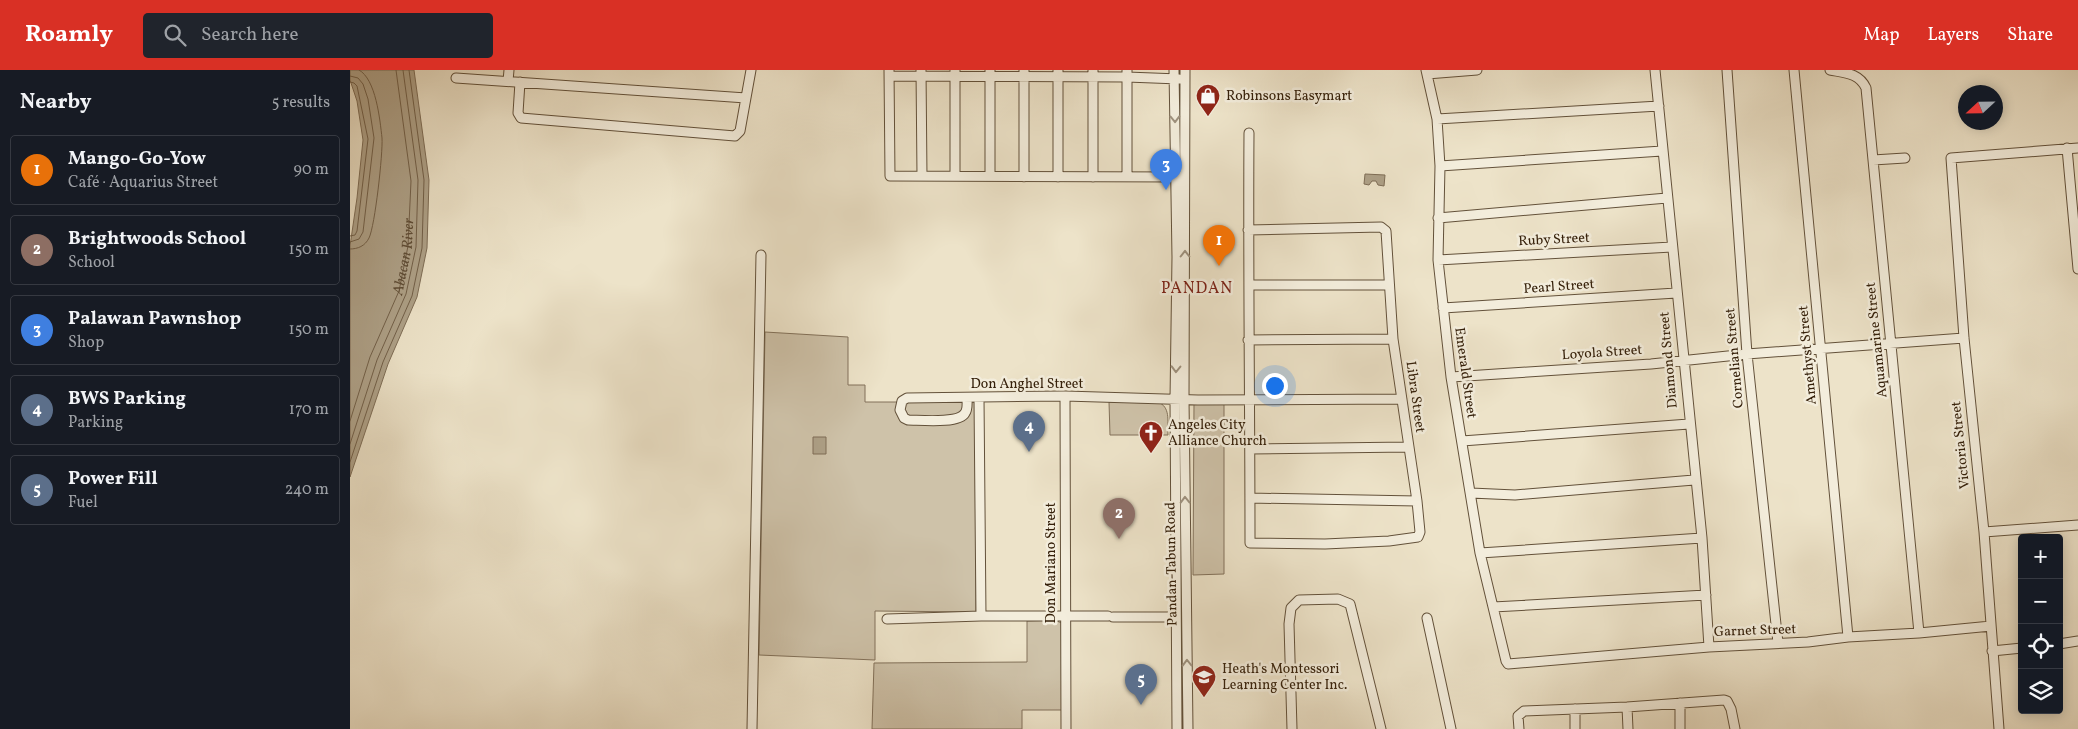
<!DOCTYPE html>
<meta charset="utf-8">
<style>
body{margin:0;font-family:Vollkorn,serif;background:#20242c;color:#f1f3f6}
.controls{position:absolute;right:15px;bottom:15px;display:grid;overflow:hidden;border-radius:5px;box-shadow:0 2px 12px #0003}
.controls button{width:45px;height:45px;display:grid;place-items:center;padding:0;border:0;border-bottom:1px solid #363941;background:#171b24;color:#f1f3f6;font:25px sans-serif}
.compass{position:absolute;left:1608px;top:15px;width:45px;height:45px;border-radius:50%;background:#171b24;box-shadow:0 2px 12px #0003;rotate:248deg}
.you{position:absolute;left:924px;top:315px;width:18px;height:18px;margin:-12px;border:4px solid #fff;border-radius:50%;background:#1a73e8;box-shadow:0 0 0 8px #1a73e833}
.badge{display:grid;place-items:center;width:32px;height:32px;border-radius:50%;background:#d93025;color:#fff;font-size:16px;font-weight:700}
.pin{position:absolute;translate:-50% -41px;filter:drop-shadow(0 1px 2px #0008)}
.pin::after{content:'';position:absolute;top:26px;width:18px;height:15px;background:inherit;clip-path:polygon(0 0,100% 0,50% 100%)}
.list{margin:0;padding:0;list-style:none}
h2{display:flex;justify-content:space-between;align-items:center;height:65px;margin:0;padding:0 20px;font-size:21px}
h2 small{font-size:16px;font-weight:400;color:#9ea1a6}
.list li{display:grid;grid-template-columns:32px 1fr auto;gap:15px;align-items:center;box-sizing:border-box;height:70px;margin:0 10px 10px;padding:0 10px;border:1px solid #363941;border-radius:5px}
.list b{display:block;font-size:19px;white-space:nowrap}
.list p{margin:0;font-size:16px;white-space:nowrap;color:#9ea1a6}
.list em{font-size:16px;font-style:normal;color:#9ea1a6}
.icon{flex:none;width:28px;height:28px;fill:none;stroke:currentColor;stroke-width:2;stroke-linecap:round;stroke-linejoin:round}
.map{position:relative;flex:none;width:1728px;height:659px;overflow:hidden}
header{display:flex;align-items:center;gap:30px;box-sizing:border-box;height:70px;padding:0 25px;background:#d93025;color:#fff}
header strong{font-size:24px}
nav{display:flex;gap:28px;margin-inline-start:auto;font-size:18px}
.search{width:350px;height:45px;background:#20242c;display:flex;align-items:center;gap:12px;box-sizing:border-box;padding:0 18px;border-radius:5px;color:#9ea1a6;font-size:19px}
main{display:flex}
aside{flex:1;background:#171b24}
.map>svg:first-child{display:block}
.green{fill:#cec2a9;stroke:#82715a}
.water{fill:#aea188;stroke:#7e6d56}
.lines{fill:none;stroke-linecap:round;stroke-linejoin:round}
.shore{stroke:#726049;stroke-width:1}
.street-casing{stroke:#63513a;stroke-width:11}
.street{stroke:#f3eddc;stroke-width:9}
.oneway{stroke:#9e917e}
.labels{text-anchor:middle;dominant-baseline:central;stroke-width:5;stroke-linejoin:round;paint-order:stroke}
.poi-label{font-size:14px;fill:#35200a;stroke:#f3eddc;text-anchor:start}
.street-label{font-size:14px;fill:#35200a;stroke:#f3eddc}
.water-label{font-size:15px;font-style:italic;fill:#5f4d36;stroke:#f3eddc}
.quarter-label{font-size:16px;letter-spacing:1px;fill:#7a1f14;stroke:#f3eddc}
</style>
<header>
<strong>Roamly</strong>
<div class="search"><svg class="icon" aria-label="search" viewBox="0 0 24 24"><circle cx="10" cy="10" r="6"/><path d="M15 15l6 6"/></svg>Search here</div>
<nav><a>Map</a><a>Layers</a><a>Share</a></nav>
</header>
<main>
<aside>
<h2>Nearby<small>5 results</small></h2>
<ul class="list">
<li><span class="badge" style="background:#e8710a">1</span><div><b>Mango-Go-Yow</b><p>Café · Aquarius Street</p></div><em>90 m</em></li>
<li><span class="badge" style="background:#8d6e63">2</span><div><b>Brightwoods School</b><p>School</p></div><em>150 m</em></li>
<li><span class="badge" style="background:#3f7fe0">3</span><div><b>Palawan Pawnshop</b><p>Shop</p></div><em>150 m</em></li>
<li><span class="badge" style="background:#5c6f8a">4</span><div><b>BWS Parking</b><p>Parking</p></div><em>170 m</em></li>
<li><span class="badge" style="background:#5c6f8a">5</span><div><b>Power Fill</b><p>Fuel</p></div><em>240 m</em></li>
</ul>
</aside>
<div class="map">
<svg width="1728" height="659" viewBox="0 0 1728 659">
<rect width="100%" height="100%" fill="#ede3c9"/>
<filter id="stains"><feTurbulence type="fractalNoise" baseFrequency=".004" numOctaves="4"/><feColorMatrix values="0 0 0 0 .2 0 0 0 0 .09 0 0 0 0 .02 0 0 0 .5 -.17"/></filter>
<radialGradient id="worn" r=".72"><stop offset=".6" stop-color="#630" stop-opacity="0"/><stop offset="1" stop-color="#630" stop-opacity=".3"/></radialGradient>
<path class="green" d="M415 262 498 267V315H515V332H626V542L525 541V590L409 585Z
M759 332 810 333C821 339 817 353 818 365H760Z
M844 333H874V504L843 505Z
M704 550 712 553 713 640H672V659H522L524 593 677 592V551Z"/>
<path class="water" d="M0 0H64L79 110 77 178 67 227 38 294 0 407V176L7 128 13 70 7 31 0 10Z
M1015 104 1035 105 1034 116 1028 115 1026 111H1022L1019 115 1014 114Z
M463 367H476V384H463Z"/>
<g class="lines">
<g class="shore">
<path d="M0 6 8 8 13 14 18 29 24 68 13 162 9 169 0 172"/>
<path d="M0 12 4 13 7 16 18 69 7 161 5 165 0 166"/>
<path d="M0 179C8 179 15 176 19 168 25 156 33 83 32 68 30 50 26 9 9 0"/>
<path id="s1" d="M0 351 20 287 49 221 58 176 61 111 46 0"/>
<path d="M0 374 27 290 56 224 66 177 68 110 53 0"/>
<path d="M0 392 33 292 62 226 72 178 74 110 59 0"/>
</g>
<defs>
<path id="street" d="M539 0 540 106 831 107
M571 0 572 106
M708 0V107
M777 0V107
M824 0 827 187 825 329 827 659
M835 0 834 329 838 659
M1076 0 1087 49 1090 96 1088 190 1101 307 1130 483 1156 591 1158 594 1359 577 1458 572 1498 567 1569 563 1641 556
M1305 0 1352 468 1359 577
M1377 0 1397 284 1428 573
M1444 0 1498 567
M1480 0C1495 3 1509 3 1516 18L1569 563
M1077 4 1127 0
M539 6 777 7 829 9
M106 8 396 28
M158 11 159 0
M170 12 168 43 171 48 385 66 390 61 401 0
M1087 49 1309 36
M1717 78 1728 199
M1523 90 1555 88
M1090 96 1312 81
M605 106V0
M640 106V0
M674 107V0
M743 107V0
M1088 148 1317 128
M898 160 1031 157 1036 161 1043 269 1067 431 1070 462 1068 467 1039 471 975 474 900 473C900 337 898 200 899 63
M1088 190 1322 177
M899 215H1038
M1093 238 1326 223
M898 270 1043 269
M1101 307 1301 294 1397 284 1614 268
M715 326 716 659
M617 328C617 333 618 339 615 343 609 354 570 350 558 350L554 348 550 340 552 331 557 328 715 326 848 330 1052 329
M629 328 631 546
M1112 371 1339 354
M900 379 1058 377
M1121 423 1165 425 1344 410
M900 428 1067 431
M1634 462 1728 455
M1130 483 1352 468
M1143 537 1356 525
M763 547H826
M1077 548 1101 659
M537 549 631 546H758
M1709 574 1728 571
M1642 581 1672 578
M1277 637 1278 659
M402 659 411 185
M942 659 939 554 941 538 949 530 988 529 1000 534 1031 659
M1169 659 1168 646 1174 641 1277 637 1374 630 1377 631 1381 639 1385 659
M1225 659V639
M1330 659V633
M1649 659 1634 462 1614 268 1601 88 1728 78"/>
</defs>
<use href="#street" class="street-casing"/>
<use href="#street" class="street"/>
</g>
<defs><path id="oneway-chevron" d="M-2-3.5L2.5 0L-2 3.5" fill="none" stroke-width="1.6" stroke-linecap="round" stroke-linejoin="round" transform="scale(1.25)"/></defs>
<g class="oneway">
<use href="#oneway-chevron" transform="translate(825 49) rotate(89)"/>
<use href="#oneway-chevron" transform="translate(835 184) rotate(-90)"/>
<use href="#oneway-chevron" transform="translate(826 299) rotate(91)"/>
<use href="#oneway-chevron" transform="translate(835 430) rotate(-91)"/>
<use href="#oneway-chevron" transform="translate(837 593) rotate(-91)"/>
</g>
<defs>
<symbol id="shop-pin" viewBox="-11 -11 22 30"><path d="M0 17L-7.5 6A9.5 9.5 0 1 1 7.5 6Z" fill="#8f2418" stroke="#f3eddc"/><path d="M-5-2.5h2.3a2.7 3.5 0 0 1 5.4 0H5L5.5 6h-11ZM-1.5-2.5h3a1.5 2.3 0 0 0-3 0Z" fill="#fff"/></symbol>
<symbol id="church-pin" viewBox="-11 -11 22 30"><path d="M0 17L-7.5 6A9.5 9.5 0 1 1 7.5 6Z" fill="#8f2418" stroke="#f3eddc"/><path d="M-1.2-6h2.4v3.5h3.3v2.4h-3.3V6h-2.4V-.1h-3.3v-2.4h3.3Z" fill="#fff"/></symbol>
<symbol id="school-pin" viewBox="-11 -11 22 30"><path d="M0 17L-7.5 6A9.5 9.5 0 1 1 7.5 6Z" fill="#8f2418" stroke="#f3eddc"/><path d="M0-5L7-2L0 1L-7-2ZM-4 1L0 2.5L4 1V4Q0 6-4 4Z" fill="#fff"/></symbol>
</defs>
<g fill-rule="evenodd">
<use href="#shop-pin" x="844" y="12" width="28" height="38"/>
<use href="#church-pin" x="787" y="349" width="28" height="38"/>
<use href="#school-pin" x="840" y="593" width="28" height="38"/>
</g>
<g class="labels">
<g class="poi-label">
<text x="876" y="26">Robinsons Easymart</text>
<text x="818" y="355">Angeles City<tspan x="818" dy="16">Alliance Church</tspan></text>
<text x="872" y="599">Heath's Montessori<tspan x="872" dy="16">Learning Center Inc.</tspan></text>
</g>
<g class="street-label">
<text transform="translate(1204 170) rotate(-3)">Ruby Street</text>
<text transform="translate(1209 217) rotate(-4)">Pearl Street</text>
<text transform="translate(1527 270) rotate(-96)">Aquamarine Street</text>
<text transform="translate(1252 283) rotate(-4)">Loyola Street</text>
<text transform="translate(1458 285) rotate(-95)">Amethyst Street</text>
<text transform="translate(1385 288) rotate(-95)">Cornelian Street</text>
<text transform="translate(1319 290) rotate(-95)">Diamond Street</text>
<text transform="translate(1115 303) rotate(82)">Emerald Street</text>
<text x="677" y="314">Don Anghel Street</text>
<text transform="translate(1065 327) rotate(82)">Libra Street</text>
<text transform="translate(1611 375) rotate(-96)">Victoria Street</text>
<text transform="translate(701 493) rotate(-90)">Don Mariano Street</text>
<text transform="translate(822 494) rotate(-91)">Pandan-Tabun Road</text>
<text transform="translate(1405 561) rotate(-2)">Garnet Street</text>
</g>
<g class="water-label">
<text stroke="none"><textPath href="#s1" startOffset="174">Abacan River</textPath></text>
</g>
<g class="quarter-label">
<text x="847" y="219">PANDAN</text>
</g>
</g>
<rect width="100%" height="100%" filter="url(#stains)"/>
<rect width="100%" height="100%" fill="url(#worn)"/>
</svg>
<div class="controls">
<button>+</button>
<button>−</button>
<button><svg class="icon" aria-label="locate" viewBox="0 0 24 24"><circle cx="12" cy="12" r="6"/><path d="M12 2v4M12 18v4M2 12h4M18 12h4"/></svg></button>
<button><svg class="icon" aria-label="layers" viewBox="0 0 24 24"><path d="M12 4l9 5-9 5-9-5zM3 14l9 5 9-5"/></svg></button>
</div>
<svg class="compass" viewBox="-18 -18 36 36"><path d="M0-13l5 13h-10z" fill="#e53935"/><path d="M0 13l5-13h-10z" fill="#9ea1a6"/></svg>
<div class="you"></div>
<div class="pin badge" style="left:869px;top:196px;background:#e8710a">1</div>
<div class="pin badge" style="left:769px;top:469px;background:#8d6e63">2</div>
<div class="pin badge" style="left:816px;top:120px;background:#3f7fe0">3</div>
<div class="pin badge" style="left:679px;top:382px;background:#5c6f8a">4</div>
<div class="pin badge" style="left:791px;top:635px;background:#5c6f8a">5</div>
</div>
</main>
